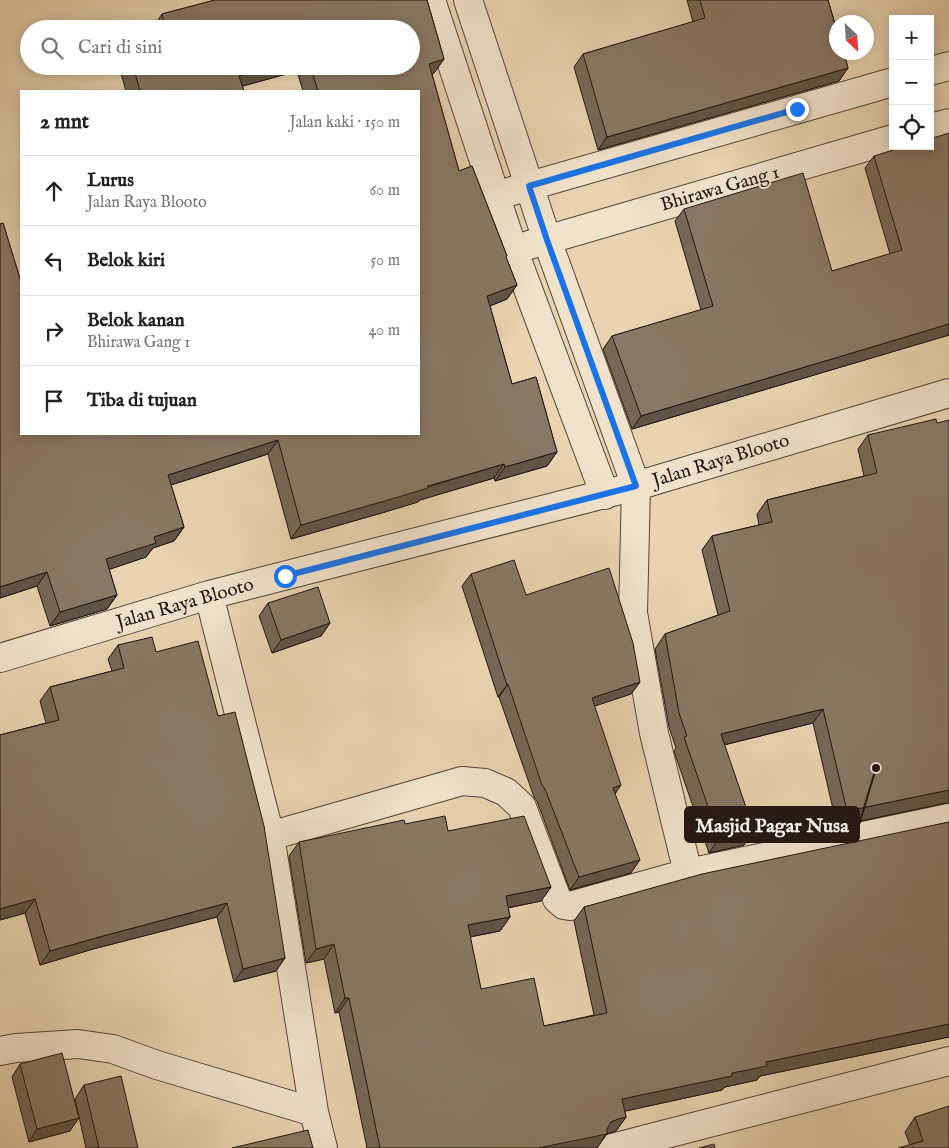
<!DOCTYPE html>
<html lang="id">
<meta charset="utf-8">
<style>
body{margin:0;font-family:"IM FELL English",serif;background:#f2f2f2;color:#202124}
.controls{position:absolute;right:15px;top:15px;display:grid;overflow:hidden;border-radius:0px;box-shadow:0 2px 12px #0003}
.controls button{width:45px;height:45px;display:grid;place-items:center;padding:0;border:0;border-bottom:1px solid #e0e0e0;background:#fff;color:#202124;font:25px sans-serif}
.compass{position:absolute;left:829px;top:15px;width:45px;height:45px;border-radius:50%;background:#fff;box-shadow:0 2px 12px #0003;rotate:155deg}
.stop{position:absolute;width:15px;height:15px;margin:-11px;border:4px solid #1a73e8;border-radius:50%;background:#fff}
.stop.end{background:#1a73e8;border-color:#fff;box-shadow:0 1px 5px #0008}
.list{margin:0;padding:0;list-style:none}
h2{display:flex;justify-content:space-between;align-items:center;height:65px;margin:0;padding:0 20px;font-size:21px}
h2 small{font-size:16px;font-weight:400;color:#757577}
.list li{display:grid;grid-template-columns:32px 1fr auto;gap:15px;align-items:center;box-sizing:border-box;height:70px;padding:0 20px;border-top:1px solid #e0e0e0}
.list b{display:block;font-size:19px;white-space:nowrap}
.list p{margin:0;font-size:16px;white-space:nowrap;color:#757577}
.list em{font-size:16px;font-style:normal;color:#757577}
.icon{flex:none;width:28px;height:28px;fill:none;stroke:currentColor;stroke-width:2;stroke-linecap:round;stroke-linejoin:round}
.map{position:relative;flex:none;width:949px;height:1148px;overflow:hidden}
.search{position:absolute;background:#fff;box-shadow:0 2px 12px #0003;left:20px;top:20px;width:400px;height:55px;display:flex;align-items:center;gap:12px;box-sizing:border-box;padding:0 18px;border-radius:28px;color:#757577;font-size:19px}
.panel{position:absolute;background:#fff;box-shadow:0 2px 12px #0003;left:20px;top:90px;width:400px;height:345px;border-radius:0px}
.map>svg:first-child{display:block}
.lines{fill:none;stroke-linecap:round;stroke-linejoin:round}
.minor-casing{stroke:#534439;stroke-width:30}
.minor{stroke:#f1e2cc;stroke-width:28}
.wall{fill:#766756;stroke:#211511}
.shaded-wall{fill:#605446;stroke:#211511}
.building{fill:#897864;stroke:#211511}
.route{stroke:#1a73e8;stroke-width:6}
.labels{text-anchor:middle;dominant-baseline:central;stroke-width:4;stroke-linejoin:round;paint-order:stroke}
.street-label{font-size:19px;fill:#211511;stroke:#f1e2cc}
.leader{fill:none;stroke:#211511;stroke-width:2}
.callout-dot{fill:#211511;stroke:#f1e2cc;stroke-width:2}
.callout{fill:#211511;stroke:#211511;stroke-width:2}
.callout-label{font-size:20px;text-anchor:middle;font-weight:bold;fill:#fff}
</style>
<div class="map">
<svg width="949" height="1148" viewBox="0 0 949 1148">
<rect width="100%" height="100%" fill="#e9d3b0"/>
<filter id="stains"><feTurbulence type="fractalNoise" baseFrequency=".004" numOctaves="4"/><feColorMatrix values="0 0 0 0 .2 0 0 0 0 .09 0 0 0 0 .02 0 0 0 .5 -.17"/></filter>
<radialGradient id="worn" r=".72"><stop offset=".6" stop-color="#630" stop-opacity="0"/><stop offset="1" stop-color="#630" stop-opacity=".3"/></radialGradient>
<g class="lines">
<defs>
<path id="minor" d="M431 0 513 249 605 495
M468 0 547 240 636 486 633 613 654 733 688 873
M930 71 949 66
M930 128 949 123
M512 191 893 82
M529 245 893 139
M209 595 270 836 314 1112 323 1148
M0 658 209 595 636 486 949 393
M270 836 462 781 485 783 506 792 522 807 557 899 564 905 570 906 688 873 949 818
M0 1051 16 1048 78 1044 113 1049 157 1065 314 1112
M612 1148 949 1061"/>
</defs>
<use href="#minor" class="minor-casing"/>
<use href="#minor" class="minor"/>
</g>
<path class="wall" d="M215 0H427L444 59 434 73 432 74 459 171 472 166 507 256 506 257 517 285 507 299 490 306 512 384 536 377 557 452 547 466 495 481 494 478 420 500 418 502 385 512 291 539 268 454 171 485 184 527 174 541 153 548 146 557 109 569 117 595 107 609 50 626 37 586 0 598V224L3 223 21 282V434H419V91H303L297 71 242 86 244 91H126L119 66H411V29H152L162 14Z
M687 0H828L848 68 839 81 598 150 574 67 583 54 693 22Z
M874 156 949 335 632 429 603 349 612 336 701 310 675 221 684 209 832 271 890 254 865 168Z
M937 423 946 803 837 826 813 723 724 745 754 831 744 845 709 853 677 760 674 751 676 748 669 727 655 649 665 634 718 615 702 550 712 536 759 525 757 514 767 500 864 476 858 449 868 435Z
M471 574 526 595 640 682 631 694 594 706 615 793 631 873 570 890 537 801 534 797 499 697H498L462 586Z
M268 603 330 623 321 636 272 653 259 616Z
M118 645 156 652 218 716 285 958 276 971 234 982 217 917 93 949 40 965 25 913 0 920V735L46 723 40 701 50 687 112 671 108 659Z
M949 822V1037L760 1076 757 1080 725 1087 722 1090 625 1111 626 1117 616 1131 607 1134 597 1148H367L339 1012 335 1013 324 959 306 963 289 856 299 842 405 824 448 831 551 887 541 901 508 908 510 917 500 931 470 937 481 989 544 1026 594 1015 574 921 584 907Z
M20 1064 70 1131 29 1142 12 1077Z
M84 1085 138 1148H86L75 1099Z
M915 1117 949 1148 910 1145 905 1132Z"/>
<path class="shaded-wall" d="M444 59 434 73 419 78 429 64Z
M274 66H301L297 71 229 90 239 76Z
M848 68 839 81 598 150 607 137Z
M517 285 507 299 477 311 487 296Z
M949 324V335L632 429 641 416Z
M278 440 268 454 158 489 168 475Z
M557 452 547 466 495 481 505 467Z
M504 464 494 478 420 500 418 502 385 512 291 539 301 525Z
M184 527 174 541 153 548 146 557 96 574 106 559 154 537Z
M47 572 37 586 0 598V587Z
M117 595 107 609 50 626 60 612Z
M330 623 321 636 272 653 281 640Z
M640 682 631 694 583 710 592 698Z
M508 684 499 697H498L507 685Z
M823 709 813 723 711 748 721 734Z
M621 785 613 797V788Z
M949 790V803H946L837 826 847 811Z
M754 831 744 845 709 853 719 838Z
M640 860 631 873 570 890 579 877Z
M551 887 541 901 496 910 506 896Z
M35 899 25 913 0 920V909Z
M227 903 217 917 93 949 40 965 50 951 103 936Z
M510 917 500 931 458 939 468 925Z
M334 944 324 959 306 963 316 949Z
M285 958 276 971 234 982 243 969Z
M345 998H349L339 1012 335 1013Z
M949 1024V1037L760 1076 757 1080 725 1087 722 1090 612 1114 622 1099 732 1073 766 1062Z
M626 1117 616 1131 606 1134 597 1148H538L618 1119Z
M79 1118 70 1131 29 1142 37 1129Z"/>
<path class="building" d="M215 0H427L444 59 429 64 459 171 472 166 507 256 506 257 517 285 487 296 512 384 536 377 557 452 505 467 504 464 428 486V488L395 498 301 525 278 440 168 475 184 527 154 537 156 543 106 559 117 595 60 612 47 572 0 587V224L3 223 21 282V434H419V91H318L310 66H411V29H166L162 14Z
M700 0H828L836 28V52H844L848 68 607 137 583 54 705 18Z
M133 66H274L239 76 244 91H140Z
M949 133V324L641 416 612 336 713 306 684 209 803 173 832 271 902 250 874 156 906 146H930V139Z
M936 419 937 423 949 420V790L847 811 823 709 721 734 754 831 719 838 687 746 684 737 687 736 679 713 665 634 730 611 712 536 772 522 767 500 877 473 868 435Z
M514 560 526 595 609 568 633 643 640 682 592 698 621 785 613 788 640 860 579 877 545 789 542 785 508 684 507 685 471 574Z
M318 587 330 623 281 640 268 603Z
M152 637 156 652 198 641 218 716 235 712 264 826 285 958 243 969 227 903 103 936 50 951 35 899 0 909V735L59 720 50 687 124 668 118 645Z
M445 816 448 831 524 816 551 887 506 896 510 917 468 925 481 989 534 978 544 1026 607 1013 584 907 702 874 949 822V1024L766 1062 767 1066 732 1073V1076L622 1099 626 1117 618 1119 611 1122 607 1129V1134L538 1148H380L349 998H345L334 944 316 949 299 842 404 820 405 824Z
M62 1053 79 1118 37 1129 20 1064Z
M121 1076 138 1148H99L84 1085Z
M949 1106V1148H898L923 1141 915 1117Z
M308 1130 313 1148H232Z
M714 1144 715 1148H699Z"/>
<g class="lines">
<path class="route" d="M285 576 636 486 547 240 529 186 797 109"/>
</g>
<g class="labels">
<g class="street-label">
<text transform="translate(720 189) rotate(-16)">Bhirawa Gang 1</text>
<text transform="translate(721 461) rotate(-17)">Jalan Raya Blooto</text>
<text transform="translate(185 604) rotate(-16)">Jalan Raya Blooto</text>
</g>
</g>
<path class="leader" d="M876 768L859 825"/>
<circle class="callout-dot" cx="876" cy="768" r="5"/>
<rect class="callout" x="685" y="807" width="174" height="35" rx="5"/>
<g class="callout-label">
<text x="772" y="832">Masjid Pagar Nusa</text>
</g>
<rect width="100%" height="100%" filter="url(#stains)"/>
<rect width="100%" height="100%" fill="url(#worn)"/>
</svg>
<div class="controls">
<button>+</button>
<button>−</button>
<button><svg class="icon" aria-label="locate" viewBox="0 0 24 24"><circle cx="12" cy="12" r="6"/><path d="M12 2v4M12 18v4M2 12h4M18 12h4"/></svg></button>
</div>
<svg class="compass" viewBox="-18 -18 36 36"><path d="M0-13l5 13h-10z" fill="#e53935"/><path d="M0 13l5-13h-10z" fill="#757577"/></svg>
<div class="stop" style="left:285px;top:576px"></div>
<div class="stop end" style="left:797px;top:109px"></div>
<div class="search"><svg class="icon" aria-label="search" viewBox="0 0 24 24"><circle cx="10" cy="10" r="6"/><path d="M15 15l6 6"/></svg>Cari di sini</div>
<section class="panel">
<h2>2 mnt<small>Jalan kaki · 150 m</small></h2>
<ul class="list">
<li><svg class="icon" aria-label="ahead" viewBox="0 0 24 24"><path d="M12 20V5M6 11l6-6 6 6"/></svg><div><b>Lurus</b><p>Jalan Raya Blooto</p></div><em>60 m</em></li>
<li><svg class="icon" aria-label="left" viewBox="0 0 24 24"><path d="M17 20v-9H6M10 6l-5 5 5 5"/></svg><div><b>Belok kiri</b></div><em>50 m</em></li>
<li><svg class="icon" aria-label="right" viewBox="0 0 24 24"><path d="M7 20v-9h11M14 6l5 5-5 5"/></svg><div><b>Belok kanan</b><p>Bhirawa Gang 1</p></div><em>40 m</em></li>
<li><svg class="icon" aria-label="arrive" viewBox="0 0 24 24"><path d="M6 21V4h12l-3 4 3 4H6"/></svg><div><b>Tiba di tujuan</b></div></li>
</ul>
</section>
</div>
